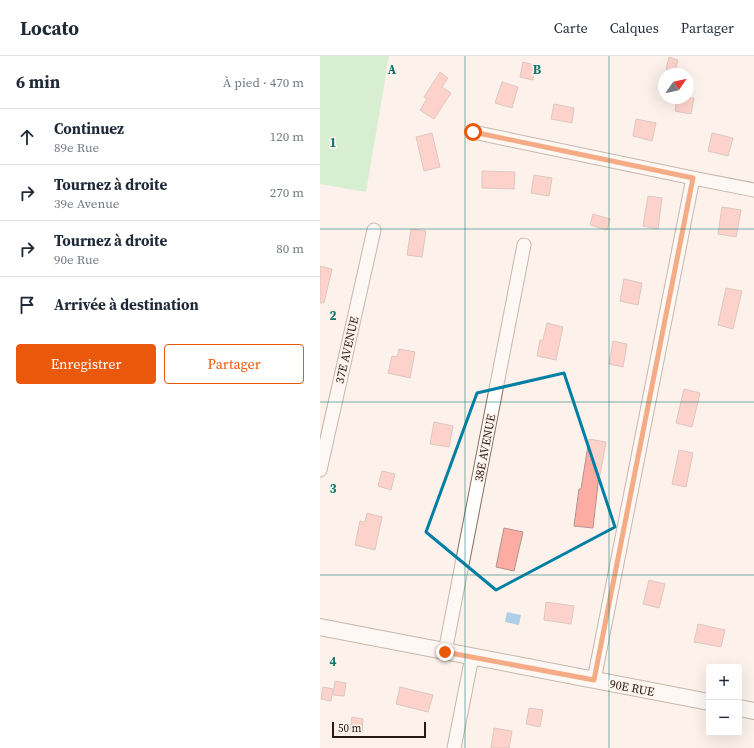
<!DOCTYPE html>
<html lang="fr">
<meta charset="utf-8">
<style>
body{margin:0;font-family:"Source Serif 4",serif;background:#f2f2f3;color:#1f2937}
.controls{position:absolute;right:12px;bottom:12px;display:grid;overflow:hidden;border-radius:4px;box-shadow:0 4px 16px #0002}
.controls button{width:36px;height:36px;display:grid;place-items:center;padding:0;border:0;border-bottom:1px solid #e0e1e3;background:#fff;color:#1f2937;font:20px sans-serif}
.compass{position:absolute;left:338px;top:12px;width:36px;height:36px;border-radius:50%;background:#fff;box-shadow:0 4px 16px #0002;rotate:56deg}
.scale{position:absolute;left:12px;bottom:10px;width:94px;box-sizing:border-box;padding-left:4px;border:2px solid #251b15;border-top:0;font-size:11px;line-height:14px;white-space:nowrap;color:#251b15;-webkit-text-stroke:3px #fdf2eb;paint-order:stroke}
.stop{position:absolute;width:12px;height:12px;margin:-9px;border:3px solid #ea580c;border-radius:50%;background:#fff}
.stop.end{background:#ea580c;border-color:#fff;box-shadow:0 1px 4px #0008}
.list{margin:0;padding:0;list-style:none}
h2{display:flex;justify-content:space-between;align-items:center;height:52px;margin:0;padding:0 16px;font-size:17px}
h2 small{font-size:13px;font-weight:400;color:#747a83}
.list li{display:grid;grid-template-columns:26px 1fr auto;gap:12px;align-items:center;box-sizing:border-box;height:56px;padding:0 16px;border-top:1px solid #e0e1e3}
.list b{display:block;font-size:15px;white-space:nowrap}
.list p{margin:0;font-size:13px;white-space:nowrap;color:#747a83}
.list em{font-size:13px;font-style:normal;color:#747a83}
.actions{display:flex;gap:8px;padding:12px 16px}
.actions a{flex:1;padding:9px 0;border:1px solid #ea580c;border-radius:4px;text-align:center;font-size:14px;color:#ea580c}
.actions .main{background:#ea580c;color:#fff}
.icon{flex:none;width:22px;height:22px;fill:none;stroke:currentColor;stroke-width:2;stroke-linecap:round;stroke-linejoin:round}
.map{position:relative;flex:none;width:434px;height:692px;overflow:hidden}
header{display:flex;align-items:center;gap:24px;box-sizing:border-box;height:56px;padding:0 20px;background:#fff;border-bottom:1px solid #e0e1e3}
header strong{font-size:19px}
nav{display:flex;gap:22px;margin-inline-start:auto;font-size:14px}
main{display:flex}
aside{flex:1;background:#fff}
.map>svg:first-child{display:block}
.green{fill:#a9e9b2}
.water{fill:#53a3e1}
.building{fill:#fdaca3;stroke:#b2938f}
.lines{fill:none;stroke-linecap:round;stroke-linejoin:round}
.minor-casing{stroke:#866e5f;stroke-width:15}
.tertiary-casing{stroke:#866e5f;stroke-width:18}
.minor{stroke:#fff;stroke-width:13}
.tertiary{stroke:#fff;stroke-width:16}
.route{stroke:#ea580c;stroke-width:5}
.marked{fill:none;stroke:#007fa5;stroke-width:3;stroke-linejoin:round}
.grid{fill:none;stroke:#0f766e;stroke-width:1;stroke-opacity:0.55}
.labels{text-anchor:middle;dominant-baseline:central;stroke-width:3.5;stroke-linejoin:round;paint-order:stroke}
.street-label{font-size:12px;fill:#251b15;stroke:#fdf2eb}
.grid-label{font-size:13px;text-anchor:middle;font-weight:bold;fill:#0f766e;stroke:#fdf2eb;stroke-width:3.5;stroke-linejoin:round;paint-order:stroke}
</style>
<header>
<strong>Locato</strong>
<nav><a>Carte</a><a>Calques</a><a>Partager</a></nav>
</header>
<main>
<aside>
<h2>6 min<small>À pied · 470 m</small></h2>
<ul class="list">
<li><svg class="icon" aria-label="ahead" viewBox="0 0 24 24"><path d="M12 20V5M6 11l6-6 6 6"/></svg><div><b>Continuez</b><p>89e Rue</p></div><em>120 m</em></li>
<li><svg class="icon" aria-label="right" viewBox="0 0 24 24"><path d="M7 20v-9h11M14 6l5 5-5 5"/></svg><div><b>Tournez à droite</b><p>39e Avenue</p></div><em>270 m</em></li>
<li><svg class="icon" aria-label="right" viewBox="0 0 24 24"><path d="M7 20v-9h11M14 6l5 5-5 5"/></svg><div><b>Tournez à droite</b><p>90e Rue</p></div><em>80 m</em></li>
<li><svg class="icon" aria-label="arrive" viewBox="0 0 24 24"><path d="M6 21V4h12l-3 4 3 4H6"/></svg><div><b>Arrivée à destination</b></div></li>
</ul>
<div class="actions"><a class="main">Enregistrer</a><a>Partager</a></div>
</aside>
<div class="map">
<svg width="434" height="692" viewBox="0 0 434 692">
<rect width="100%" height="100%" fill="#fdf2eb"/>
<path class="green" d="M0 0H69L46 136 0 128Z"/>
<path class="water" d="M187 556 201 559 199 569 185 566Z"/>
<path class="building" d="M349 1 358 4 355 15 346 13Z
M203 6 215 9 213 24 200 21Z
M120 16 128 22 122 31 131 37 114 63 100 54 107 43 104 41Z
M182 26 198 31 192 52 175 47Z
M357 42H374L371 58 355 55Z
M234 48 254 52 252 67 231 63Z
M316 63 336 67 332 85 313 80Z
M112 77 120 111 104 115 96 81Z
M392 77 413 82 408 100 388 95Z
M162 115 195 116 194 133 162 132Z
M214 119 232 122 229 140 211 137Z
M328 140 342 142 338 173 323 170Z
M402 151 421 154 416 181 398 178Z
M273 158 290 163 287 174 270 169Z
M91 173 106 175 102 201 87 199Z
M0 210 12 213 4 247H0Z
M304 223 322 227 318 249 300 245Z
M406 232 422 235 413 273 398 269Z
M227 267 243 271 236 304 217 300 220 284H223Z
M293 285 307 288 303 311 289 308Z
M79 293 95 296 90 322 68 317 72 300 77 301Z
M364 333 380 337 372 371 356 367Z
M114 366 133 370 129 391 110 388Z
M269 383 286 386 280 419H279L273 472 254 470 259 433H261Z
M359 394 373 397 366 431 352 428Z
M62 415 75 418 71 434 58 430Z
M47 457 62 461 55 494 35 489 40 465 45 466Z
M184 472 203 476 194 515 176 511Z
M329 524 345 528 339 552 323 548Z
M226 546 254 550 251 568 224 564Z
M378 568 405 574 401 591 374 586Z
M15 625 26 627 24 640 13 639Z
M3 631 13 633 11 645 1 643Z
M80 631 113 639 108 656 76 648Z
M209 652 223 654 220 671 206 668Z
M32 661 43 663 42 677 30 675Z
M174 672 192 675 189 692H171Z"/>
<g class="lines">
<defs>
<path id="minor" d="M153 76 373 122 434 134
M0 414 54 174
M125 596 204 189
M274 624 373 122
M134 692 152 601"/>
<path id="tertiary" d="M0 571 389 646
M419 652 434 655"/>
</defs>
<use href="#minor" class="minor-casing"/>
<use href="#tertiary" class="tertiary-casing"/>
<use href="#minor" class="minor"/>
<use href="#tertiary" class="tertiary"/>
</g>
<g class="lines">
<path class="route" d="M125 596 274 624 373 122 153 76"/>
</g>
<path d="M0 0H434V692H0ZM244 317 295 471 176 534 106 476 157 337Z" fill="#fdf2eb" fill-opacity=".55" fill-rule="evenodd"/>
<path class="marked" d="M244 317 295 471 176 534 106 476 157 337Z"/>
<path class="grid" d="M145 0V692M289 0V692M0 173H434M0 346H434M0 519H434"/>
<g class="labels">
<g class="street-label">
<text transform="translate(27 294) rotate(-77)">37E AVENUE</text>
<text transform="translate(165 392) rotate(-79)">38E AVENUE</text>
<text transform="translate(312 632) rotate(11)">90E RUE</text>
</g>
</g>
<g class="grid-label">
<text x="72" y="18">A</text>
<text x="217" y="18">B</text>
<text x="13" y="91">1</text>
<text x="13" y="264">2</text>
<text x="13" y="437">3</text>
<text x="13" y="610">4</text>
</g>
</svg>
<div class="controls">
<button>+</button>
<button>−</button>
</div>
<svg class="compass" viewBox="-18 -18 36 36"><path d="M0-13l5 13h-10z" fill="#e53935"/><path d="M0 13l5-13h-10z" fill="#747a83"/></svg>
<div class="scale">50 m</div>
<div class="stop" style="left:153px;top:76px"></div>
<div class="stop end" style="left:125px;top:596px"></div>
</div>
</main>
